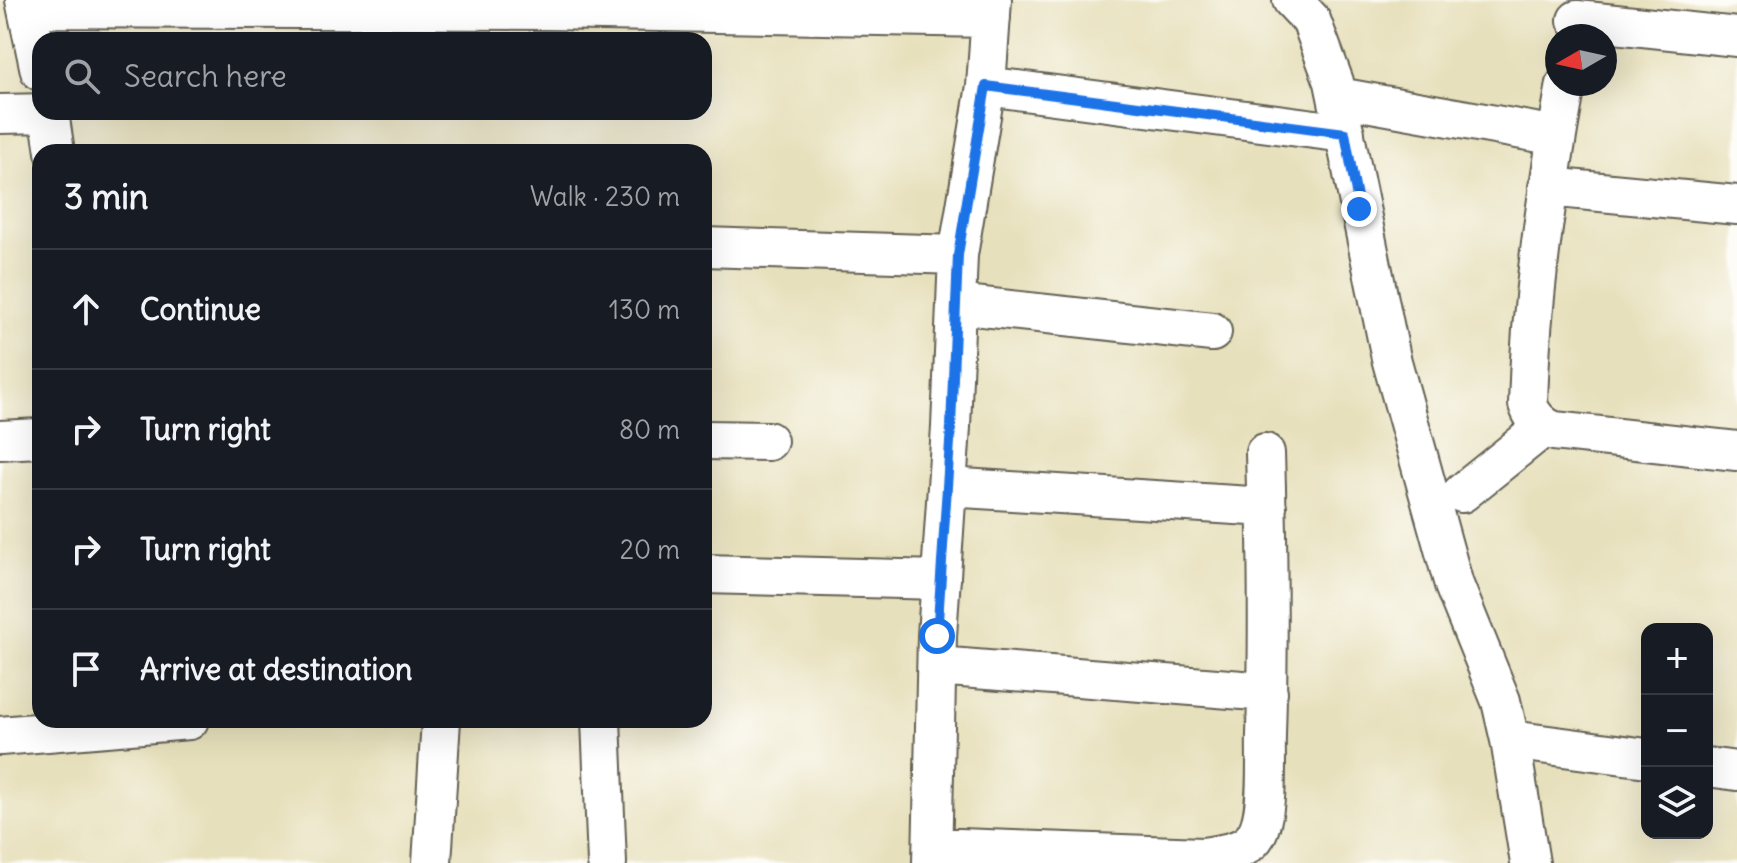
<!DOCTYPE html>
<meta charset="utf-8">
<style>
body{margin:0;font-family:Delius,sans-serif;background:#242831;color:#f1f3f6}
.controls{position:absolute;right:24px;bottom:24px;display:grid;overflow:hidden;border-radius:16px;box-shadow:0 8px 32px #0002}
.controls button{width:72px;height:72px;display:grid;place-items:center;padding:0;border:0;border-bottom:2px solid #363941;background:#171b24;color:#f1f3f6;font:40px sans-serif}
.compass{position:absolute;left:1545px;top:24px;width:72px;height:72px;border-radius:50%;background:#171b24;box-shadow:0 8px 32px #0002;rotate:261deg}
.stop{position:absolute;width:24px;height:24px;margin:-18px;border:6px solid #1a73e8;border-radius:50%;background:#fff}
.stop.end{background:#1a73e8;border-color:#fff;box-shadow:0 2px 8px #0008}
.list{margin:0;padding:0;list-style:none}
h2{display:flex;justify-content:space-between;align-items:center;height:104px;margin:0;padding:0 32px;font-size:34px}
h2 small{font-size:26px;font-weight:400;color:#9ea1a6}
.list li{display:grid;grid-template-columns:52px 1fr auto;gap:24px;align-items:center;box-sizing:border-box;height:120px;padding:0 32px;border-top:2px solid #363941}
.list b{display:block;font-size:30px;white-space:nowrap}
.list em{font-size:26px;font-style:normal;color:#9ea1a6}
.icon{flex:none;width:44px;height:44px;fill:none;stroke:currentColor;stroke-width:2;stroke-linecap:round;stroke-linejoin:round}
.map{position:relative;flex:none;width:1737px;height:863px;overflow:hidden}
.search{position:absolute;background:#171b24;box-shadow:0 8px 32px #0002;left:32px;top:32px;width:680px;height:88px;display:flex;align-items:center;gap:20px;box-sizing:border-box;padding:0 28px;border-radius:24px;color:#9ea1a6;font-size:30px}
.panel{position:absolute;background:#171b24;box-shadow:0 8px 32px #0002;left:32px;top:144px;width:680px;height:584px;border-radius:24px}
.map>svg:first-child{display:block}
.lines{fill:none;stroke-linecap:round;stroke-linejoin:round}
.minor-casing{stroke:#636154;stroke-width:42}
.minor{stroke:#fff;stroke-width:38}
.route{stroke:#1a73e8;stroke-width:10}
</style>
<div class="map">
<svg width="1737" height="863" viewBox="0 0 1737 863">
<rect width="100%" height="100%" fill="#fdfcf7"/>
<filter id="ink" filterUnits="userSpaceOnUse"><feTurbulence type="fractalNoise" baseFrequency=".0125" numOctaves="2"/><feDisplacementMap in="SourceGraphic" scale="16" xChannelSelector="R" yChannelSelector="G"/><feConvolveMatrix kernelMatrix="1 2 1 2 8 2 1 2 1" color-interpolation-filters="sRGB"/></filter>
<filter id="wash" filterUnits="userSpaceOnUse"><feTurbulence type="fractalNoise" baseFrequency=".006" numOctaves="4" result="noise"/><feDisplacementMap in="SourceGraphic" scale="32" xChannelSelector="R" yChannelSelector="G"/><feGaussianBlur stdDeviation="1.8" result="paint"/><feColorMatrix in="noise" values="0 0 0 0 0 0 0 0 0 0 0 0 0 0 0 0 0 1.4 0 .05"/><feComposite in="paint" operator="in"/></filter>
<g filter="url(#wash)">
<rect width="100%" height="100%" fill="#e7e0bc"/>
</g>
<g filter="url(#ink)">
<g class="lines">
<defs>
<path id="minor" d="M25 0 40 71
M1292 0 1311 20 1334 82 1391 358 1454 585 1501 701 1510 740 1530 863
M27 8 546 10 991 18
M1577 20 1737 37
M1566 84C1547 190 1531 296 1528 404 1532 417 1541 426 1554 431L1737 451
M986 86 1345 133
M1338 97 1557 136
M49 112 55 152
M0 114 49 113
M1548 187 1737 205
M704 247 958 255
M956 304 1212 332
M0 440 40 438
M704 440 768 441
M947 487 1267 507
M1462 493 1544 427
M704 574 941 580
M937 666 1268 692
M601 720 607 863
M0 736 189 720
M1510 740 1647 758
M1707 767 1737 771
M933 847 1203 857C1220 854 1243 853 1254 838 1270 817 1265 761 1266 735 1269 640 1268 548 1265 453
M432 863 441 720
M932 863 937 636 951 427 958 255 986 86 992 0"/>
</defs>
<use href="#minor" class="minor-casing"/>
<use href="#minor" class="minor"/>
</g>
</g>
<g class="lines" filter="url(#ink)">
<path class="route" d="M937 636 951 427 958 255 986 86 1345 133 1359 209"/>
</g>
</svg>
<div class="controls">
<button>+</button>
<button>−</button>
<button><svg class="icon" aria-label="layers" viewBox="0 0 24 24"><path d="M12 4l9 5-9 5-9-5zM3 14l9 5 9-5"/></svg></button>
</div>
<svg class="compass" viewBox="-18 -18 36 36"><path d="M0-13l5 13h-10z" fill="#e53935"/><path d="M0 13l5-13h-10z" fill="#9ea1a6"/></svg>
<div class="stop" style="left:937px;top:636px"></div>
<div class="stop end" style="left:1359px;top:209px"></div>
<div class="search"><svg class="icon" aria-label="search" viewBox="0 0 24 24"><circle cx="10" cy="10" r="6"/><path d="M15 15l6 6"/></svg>Search here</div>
<section class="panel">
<h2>3 min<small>Walk · 230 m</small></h2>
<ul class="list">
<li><svg class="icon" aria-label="ahead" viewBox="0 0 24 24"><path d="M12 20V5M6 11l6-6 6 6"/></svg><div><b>Continue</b></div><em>130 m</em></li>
<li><svg class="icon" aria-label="right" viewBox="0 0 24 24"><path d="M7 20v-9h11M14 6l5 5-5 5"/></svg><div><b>Turn right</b></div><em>80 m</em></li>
<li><svg class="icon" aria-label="right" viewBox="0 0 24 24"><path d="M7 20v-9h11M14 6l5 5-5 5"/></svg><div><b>Turn right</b></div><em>20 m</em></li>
<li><svg class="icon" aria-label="arrive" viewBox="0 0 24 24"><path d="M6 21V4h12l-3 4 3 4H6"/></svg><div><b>Arrive at destination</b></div></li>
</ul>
</section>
</div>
